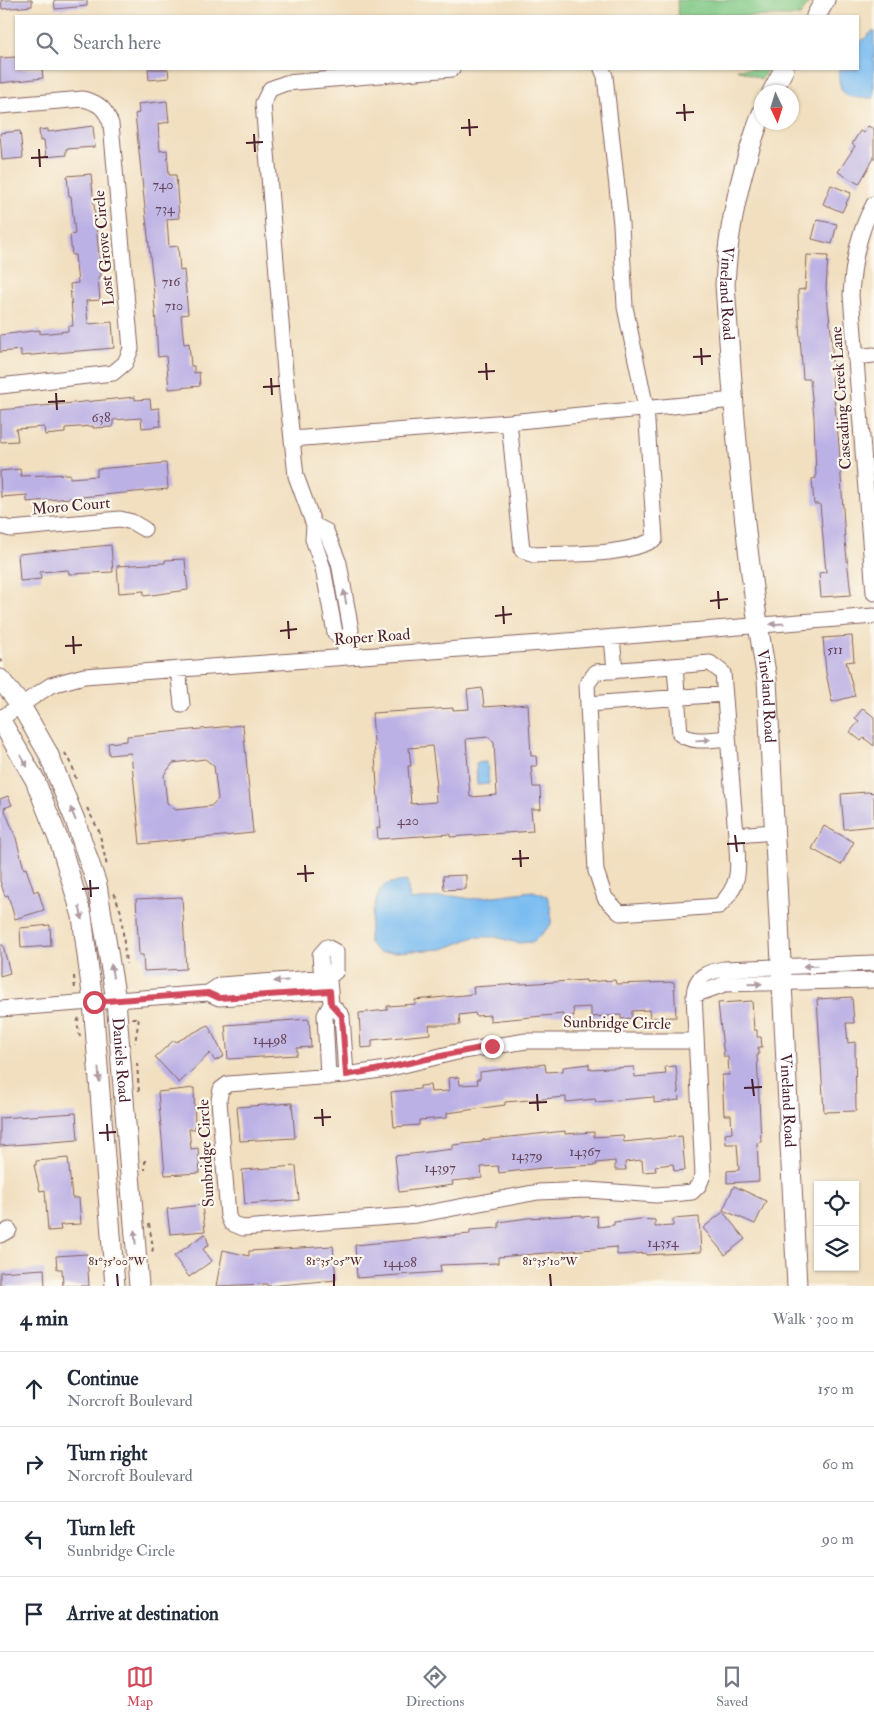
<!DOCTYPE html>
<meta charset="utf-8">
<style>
body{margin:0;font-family:"IM FELL Double Pica",serif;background:#f2f2f3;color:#1f2937}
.controls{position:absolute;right:15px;bottom:15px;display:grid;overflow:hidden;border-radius:0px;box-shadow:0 1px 4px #0004}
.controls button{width:45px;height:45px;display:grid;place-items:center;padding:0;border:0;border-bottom:1px solid #e0e1e3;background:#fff;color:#1f2937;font:25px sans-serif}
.compass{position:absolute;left:754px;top:85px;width:45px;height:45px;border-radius:50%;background:#fff;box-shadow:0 1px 4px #0004;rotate:176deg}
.stop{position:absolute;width:15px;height:15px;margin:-11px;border:4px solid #d1495b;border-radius:50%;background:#fff}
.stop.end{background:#d1495b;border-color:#fff;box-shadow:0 1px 5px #0008}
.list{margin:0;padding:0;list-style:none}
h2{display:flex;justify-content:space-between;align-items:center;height:65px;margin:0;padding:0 20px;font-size:21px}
h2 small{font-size:16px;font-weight:400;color:#747a83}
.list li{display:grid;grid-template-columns:32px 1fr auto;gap:15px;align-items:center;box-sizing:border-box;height:75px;padding:0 20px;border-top:1px solid #e0e1e3}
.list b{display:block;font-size:19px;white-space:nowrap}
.list p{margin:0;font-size:16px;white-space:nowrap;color:#747a83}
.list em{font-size:16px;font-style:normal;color:#747a83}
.icon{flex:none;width:28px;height:28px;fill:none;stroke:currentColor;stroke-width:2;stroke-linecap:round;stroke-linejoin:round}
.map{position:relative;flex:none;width:874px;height:1286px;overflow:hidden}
.search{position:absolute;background:#fff;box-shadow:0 1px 4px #0004;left:15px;right:15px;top:15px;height:55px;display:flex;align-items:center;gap:12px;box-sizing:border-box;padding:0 18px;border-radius:0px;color:#747a83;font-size:19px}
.sheet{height:365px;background:#fff}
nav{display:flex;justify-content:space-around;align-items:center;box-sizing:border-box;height:70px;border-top:1px solid #e0e1e3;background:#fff;font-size:14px;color:#747a83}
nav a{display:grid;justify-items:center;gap:2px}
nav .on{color:#d1495b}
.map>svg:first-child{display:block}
.green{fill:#7ec784;stroke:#647358}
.water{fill:#7bbdf1;stroke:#626e8e}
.building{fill:#bcb1e5;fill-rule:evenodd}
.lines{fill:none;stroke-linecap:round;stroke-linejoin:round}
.minor-casing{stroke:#84625f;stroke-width:17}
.major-casing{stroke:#84625f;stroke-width:21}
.path{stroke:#84625f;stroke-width:2;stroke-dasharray:4 4;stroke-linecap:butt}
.minor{stroke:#fff;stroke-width:15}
.major{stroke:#fff;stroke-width:19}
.oneway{fill:#ae9aa0}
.route{stroke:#d1495b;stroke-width:6}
.ticks{fill:none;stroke:#4a1f2b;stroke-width:2}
.labels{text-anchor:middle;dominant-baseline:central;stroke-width:4.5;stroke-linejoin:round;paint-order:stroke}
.number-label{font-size:14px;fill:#66445a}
.street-label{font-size:16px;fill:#4a1f2b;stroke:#fbf7ec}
.ticks-label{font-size:12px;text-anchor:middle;fill:#4a1f2b;stroke:#fbf7ec;stroke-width:4.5;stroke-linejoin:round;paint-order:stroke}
</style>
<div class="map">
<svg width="874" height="1286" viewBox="0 0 874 1286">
<rect width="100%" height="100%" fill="#fbf7ec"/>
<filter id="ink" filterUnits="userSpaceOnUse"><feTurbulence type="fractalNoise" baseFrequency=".02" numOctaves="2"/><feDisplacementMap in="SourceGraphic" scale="10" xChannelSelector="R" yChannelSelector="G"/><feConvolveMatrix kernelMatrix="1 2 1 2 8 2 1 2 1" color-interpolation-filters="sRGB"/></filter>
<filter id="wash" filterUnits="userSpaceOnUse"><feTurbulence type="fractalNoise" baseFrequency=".0096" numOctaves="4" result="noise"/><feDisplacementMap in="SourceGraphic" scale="20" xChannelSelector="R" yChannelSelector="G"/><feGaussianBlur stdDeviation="1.12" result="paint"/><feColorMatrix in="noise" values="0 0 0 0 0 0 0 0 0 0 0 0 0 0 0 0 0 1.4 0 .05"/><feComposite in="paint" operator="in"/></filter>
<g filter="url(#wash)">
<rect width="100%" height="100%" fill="#f1dfbf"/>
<path class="green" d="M677 0H810L800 16H678Z
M737 69H768L761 79Z"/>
<path class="water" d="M874 30V98C848 98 838 99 839 69H858V44Z
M487 762 489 784 477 785 476 763Z
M407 881 410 900 453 896 471 899 533 891 547 896 551 909V925L533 942 517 943 496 937H474L443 949 379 953 369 943C368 932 375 893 384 886 390 882 400 882 407 881Z"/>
<g id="blocks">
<path class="building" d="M1 0H32V6L2 9Z
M54 0H87V6L55 9Z
M16 57V69H42L43 78 0 83V58Z
M148 69H168L169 78 149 80Z
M167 101 169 122 158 124 160 151 167 150 169 175H176L179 218 167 219 169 247 178 246 180 271 184 270 188 314 181 315 184 344 189 343 191 366H194V373L199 372 200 386 169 389 166 356 158 357 154 293 135 114 139 113 138 104Z
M93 126 95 147 66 149V155L46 157 44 140 40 141 39 130 48 129V132Z
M868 126 874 129V158L859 184 838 172 855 146 852 144 860 131 864 133Z
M20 131 23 158 2 160 0 133Z
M91 174 101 276 98 277 100 300 86 301 88 324 112 322 114 348 21 356V350L0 352V335L40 330V334L68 331V326H73L70 284 78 283 75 255H72L70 235 75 234 71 196H69L67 176Z
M831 185 851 193 842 212 823 204Z
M817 220 837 224 832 244 812 239Z
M807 255 828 256 826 288 832 341V377L839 445 845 541 851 595 821 597 819 573 826 572 820 504H814L812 479 816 478 814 417 810 379H803L799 323 798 290 805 289Z
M135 397V400L150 399 151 409 159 408 161 426 142 428 141 418 113 420V427L93 428V426L65 428V433L45 435 44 427 16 429 18 441 0 442V410Z
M166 463 168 489 27 502V495L1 497 0 471 20 469 21 476 70 474V478L97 476V469Z
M111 545 113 572 69 574 68 570 40 572 41 579 20 581 18 554Z
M185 559 188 590 144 596V591L119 593 117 566 165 563V560Z
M852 636 854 661 846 662 855 696 832 702 826 673 823 638Z
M482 688 484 707 528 704 531 756H536L537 766H531L533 787H540L541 809H531L533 831 450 837V834L378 839 377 828H380L372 713 453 708V710L469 709 467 690ZM489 737 494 743 497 795 470 797 466 739ZM432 746 437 785H435L436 802 411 804 408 766H411L409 748Z
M863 708 874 717V746L864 738 861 741 850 732 859 721 855 718Z
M243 725 253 833 140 844 131 753 109 755 108 743 127 741V736ZM205 759 214 766 218 799 211 806 176 810 167 803 164 775 173 763Z
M867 792 874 793V826L844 829 841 794Z
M8 796 12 805 4 808 16 838 24 869 26 868 34 892 38 890 44 910 15 919 8 895 5 896 0 881V799Z
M824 826 854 842 841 865 812 849Z
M466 875V889L444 890 443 876Z
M182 897 186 969 144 971 143 955H139L136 899Z
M50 925 51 946 21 948 20 928Z
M0 945H3L10 973 0 976Z
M586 980V982L615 980 616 984 674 982 676 1017 650 1018 649 1010 632 1011V1018L621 1019V1015L591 1017V1007L573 1008 574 1016 563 1017V1014L490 1021V1015L476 1016 475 1013 459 1015 460 1025H429L430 1034 372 1040V1047L361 1048 359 1013 387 1010V1006L416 1004 415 1000 474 994 473 987Z
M852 997 854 1023H846L848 1043 855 1042 856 1111 824 1112 817 999Z
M752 1001 754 1030H757V1037H761L762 1047H758L759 1055H757L761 1142 757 1143 759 1181 727 1183V1171L739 1170 737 1144H726L725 1134 732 1133 731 1115H724L722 1075H729L728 1057H724L718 1003Z
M309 1019 311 1047 297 1048V1055L228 1059 225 1025Z
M208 1025 224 1056 215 1061 210 1053 179 1083 155 1057 174 1040 176 1042Z
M545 1064 546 1072 563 1071V1067L589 1064V1069L634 1067 635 1077 666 1074 665 1067 676 1066 679 1100 654 1103V1097L596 1102 595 1099 566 1102V1097L505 1102V1105L447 1113V1118L419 1120V1125L394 1127 391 1092 420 1089V1086L430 1085 431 1092 449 1091 448 1078 459 1077 460 1085 478 1084 477 1079H480V1072Z
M194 1088 195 1129H189L191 1149 198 1148 200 1173 165 1175 158 1092Z
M292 1103 295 1138 240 1141 237 1107Z
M76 1113 78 1140 0 1146V1118Z
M565 1131V1134L594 1132V1137L623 1135 624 1142 682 1136 685 1170 674 1171 673 1164 655 1166 656 1171 643 1172 642 1160 625 1162 626 1170H615V1161L596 1163 597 1165 542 1168 499 1173 498 1166 481 1167 482 1178 452 1181 453 1185 399 1192 395 1156 453 1149V1145L482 1142V1140Z
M68 1158 72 1198H79L81 1224 60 1225 61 1230 48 1231 45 1190 40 1191 34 1165H36V1161Z
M296 1166 299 1200 245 1204 242 1170Z
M734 1186 766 1201 755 1224 723 1210Z
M202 1205 205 1231 170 1234 167 1209Z
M723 1212 745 1239 725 1255 703 1228Z
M582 1215V1217L597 1216 598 1227 614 1225V1222L640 1219 655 1220V1227L673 1226V1219L699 1217 701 1252 646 1255V1253L617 1255V1247L498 1257V1263L440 1265 441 1272 357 1278 355 1245 470 1234V1230L499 1228V1222L527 1218Z
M205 1234 209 1245 203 1249 212 1261 189 1277 174 1256Z
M333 1246 336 1280 267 1286V1284L216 1286 223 1250 249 1256V1251Z
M87 1254 89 1286H63L62 1269H57L56 1256Z
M44 1269 45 1286H0V1272Z"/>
</g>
</g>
<g filter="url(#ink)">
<use href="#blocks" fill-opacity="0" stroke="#84625f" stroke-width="1"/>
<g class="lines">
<defs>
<path id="minor" d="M0 106 83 99C99 103 105 108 111 124L131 349 125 363 113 373 0 386
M874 204C858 232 853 263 851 295L874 593
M855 357 874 355
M509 422 522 550 534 555C571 553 623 557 655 539L646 408 625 307 621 224 605 76 602 69
M292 439 509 422 734 400
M314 525 326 531 339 563 351 630 344 643 345 650
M0 526 11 529 120 519 132 522 144 529
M612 637 615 671
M344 643 335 633 323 568 313 539 314 525 296 476 286 384 263 103 270 89 286 83 452 69
M675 666 680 734C694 744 712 739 728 738
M178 669 182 705
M588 704 724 694
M0 719 51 685 84 676 542 643 874 616
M736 835C738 866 743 883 719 906L620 913 605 898 596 871 587 684 596 672 710 663 723 673 736 835 775 832
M322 978 320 955 327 947 336 952V971L329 977
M208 993 220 985 329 977
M694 995 725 984 874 980
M331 1004 342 1016 346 1075
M0 1009 208 993 219 998 330 991
M695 1041H526L457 1052 387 1069 346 1075 228 1084 221 1089 219 1100 228 1216 231 1223 243 1228 417 1215 538 1192 588 1190 656 1195 682 1193 692 1192 699 1185 703 1175 694 995C695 976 707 972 724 969L874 963
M328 1077 325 1015 331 1004 329 981
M0 1235 9 1230"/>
<g id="major">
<path d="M816 16 825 0"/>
<path d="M772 92 784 69"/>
<path id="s1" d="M762 113C741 169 728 225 725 285 734 416 744 549 767 679L797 1286"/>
<path id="s2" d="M0 679 20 704 48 753 75 820 97 885 116 1000 139 1286"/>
<path d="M0 719 35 780 61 846 82 916 93 1002 115 1286"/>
</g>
</defs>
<use href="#minor" class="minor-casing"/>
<use href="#major" class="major-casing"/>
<path class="path" d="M0 659 5 665
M65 753 73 768 76 780
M87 808 99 831 107 866
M114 893 121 912 126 964
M74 976 75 991
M79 1018 77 1022 80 1037
M132 1018H139L135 1043
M137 1063 139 1093
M145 1160V1170
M149 1224 153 1247 152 1254"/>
<use href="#minor" class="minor"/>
<use href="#major" class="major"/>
</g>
<defs><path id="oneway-solid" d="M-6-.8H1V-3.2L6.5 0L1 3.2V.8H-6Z" transform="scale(1.25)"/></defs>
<g class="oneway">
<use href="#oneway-solid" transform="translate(345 597) rotate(-100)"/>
<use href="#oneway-solid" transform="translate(777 624) rotate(176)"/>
<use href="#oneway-solid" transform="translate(703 740) rotate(-3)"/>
<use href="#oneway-solid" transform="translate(24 761) rotate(60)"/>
<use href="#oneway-solid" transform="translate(73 814) rotate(-112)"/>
<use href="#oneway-solid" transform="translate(81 913) rotate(76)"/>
<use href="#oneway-solid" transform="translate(810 966) rotate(178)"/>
<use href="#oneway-solid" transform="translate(112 971) rotate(-98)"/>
<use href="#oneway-solid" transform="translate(281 981) rotate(176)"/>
<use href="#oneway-solid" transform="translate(755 984) rotate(-1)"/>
<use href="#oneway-solid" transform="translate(99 1075) rotate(86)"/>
<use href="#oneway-solid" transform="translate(135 1237) rotate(-95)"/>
</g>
</g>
<g class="lines" filter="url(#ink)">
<path class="route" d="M94 1002 208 993 219 998 330 991 331 1004 342 1016 346 1075C395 1068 443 1054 492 1046"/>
</g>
<path class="ticks" d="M684 104 685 121M676 113 694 112M469 119 470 136M461 128 478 127M254 134 255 152M246 143 263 142M39 149 40 167M31 158 48 157M701 348 702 365M693 357 711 356M486 363 487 380M478 372 495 371M271 378 272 395M263 387 280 386M56 393 57 410M48 402 65 401M718 591 719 609M710 601 728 599M503 606 504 624M495 616 512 614M288 621 289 639M280 631 297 629M73 636 74 654M65 646 82 645M735 835 737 852M727 844 745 843M520 850 521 867M512 859 529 858M305 865 306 882M297 874 314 873M90 880 91 897M82 889 99 888M752 1079 754 1096M744 1088 762 1087M537 1094 538 1111M529 1103 547 1102M322 1109 323 1126M314 1118 331 1117M107 1124 108 1141M99 1133 116 1132M117 1274 118 1286M334 1274V1286M550 1274 551 1286"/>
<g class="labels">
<g class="number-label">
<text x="163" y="184">740</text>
<text x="165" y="208">734</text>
<text x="171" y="281">716</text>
<text x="174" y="305">710</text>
<text x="101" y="417">638</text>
<text x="835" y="649">511</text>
<text x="408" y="820">420</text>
<text x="270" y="1039">14498</text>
<text x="585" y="1151">14367</text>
<text x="527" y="1155">14379</text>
<text x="440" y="1167">14397</text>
<text x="663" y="1242">14354</text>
<text x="400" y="1262">14408</text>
</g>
<g class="street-label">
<text transform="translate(104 248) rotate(-95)">Lost Grove Circle</text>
<text stroke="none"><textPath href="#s1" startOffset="185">Vineland Road</textPath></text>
<text transform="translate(841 398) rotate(-94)">Cascading Creek Lane</text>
<text transform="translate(71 506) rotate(-5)">Moro Court</text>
<text transform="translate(372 637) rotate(-4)">Roper Road</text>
<text stroke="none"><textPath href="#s1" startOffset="590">Vineland Road</textPath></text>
<text transform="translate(617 1023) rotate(1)">Sunbridge Circle</text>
<text stroke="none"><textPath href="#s2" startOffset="406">Daniels Road</textPath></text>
<text stroke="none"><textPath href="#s1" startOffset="995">Vineland Road</textPath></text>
<text transform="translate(206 1153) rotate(-93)">Sunbridge Circle</text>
</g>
</g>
<g class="ticks-label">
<text x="117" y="1265">81°35'00"W</text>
<text x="334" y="1265">81°35'05"W</text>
<text x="550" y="1265">81°35'10"W</text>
</g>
</svg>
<div class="controls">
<button><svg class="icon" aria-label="locate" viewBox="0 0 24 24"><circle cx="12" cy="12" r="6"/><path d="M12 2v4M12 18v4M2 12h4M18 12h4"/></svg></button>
<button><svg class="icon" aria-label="layers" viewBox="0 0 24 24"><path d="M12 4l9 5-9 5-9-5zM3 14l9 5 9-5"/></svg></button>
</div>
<svg class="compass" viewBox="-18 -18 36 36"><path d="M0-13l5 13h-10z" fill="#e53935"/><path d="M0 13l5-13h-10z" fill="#747a83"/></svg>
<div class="stop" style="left:94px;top:1002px"></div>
<div class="stop end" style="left:492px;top:1046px"></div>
<div class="search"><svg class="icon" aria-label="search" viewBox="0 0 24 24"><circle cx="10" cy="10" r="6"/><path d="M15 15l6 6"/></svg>Search here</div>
</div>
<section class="sheet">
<h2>4 min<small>Walk · 300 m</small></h2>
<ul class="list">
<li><svg class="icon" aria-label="ahead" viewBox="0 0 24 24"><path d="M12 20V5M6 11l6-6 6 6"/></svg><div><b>Continue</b><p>Norcroft Boulevard</p></div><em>150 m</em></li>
<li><svg class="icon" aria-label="right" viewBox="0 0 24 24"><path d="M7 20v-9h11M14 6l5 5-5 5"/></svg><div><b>Turn right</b><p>Norcroft Boulevard</p></div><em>60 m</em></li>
<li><svg class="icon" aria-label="left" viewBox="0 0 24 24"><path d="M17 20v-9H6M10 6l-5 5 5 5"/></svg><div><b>Turn left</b><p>Sunbridge Circle</p></div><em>90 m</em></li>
<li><svg class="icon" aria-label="arrive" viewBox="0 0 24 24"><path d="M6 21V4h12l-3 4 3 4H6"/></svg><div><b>Arrive at destination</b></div></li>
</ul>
</section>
<nav>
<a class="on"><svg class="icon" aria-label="map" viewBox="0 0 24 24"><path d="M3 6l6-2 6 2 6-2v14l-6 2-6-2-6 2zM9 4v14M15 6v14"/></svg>Map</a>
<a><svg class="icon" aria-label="directions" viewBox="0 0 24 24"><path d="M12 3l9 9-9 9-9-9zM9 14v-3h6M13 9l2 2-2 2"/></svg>Directions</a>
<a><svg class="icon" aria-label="saved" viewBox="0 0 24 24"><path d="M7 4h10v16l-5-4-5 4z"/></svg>Saved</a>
</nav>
